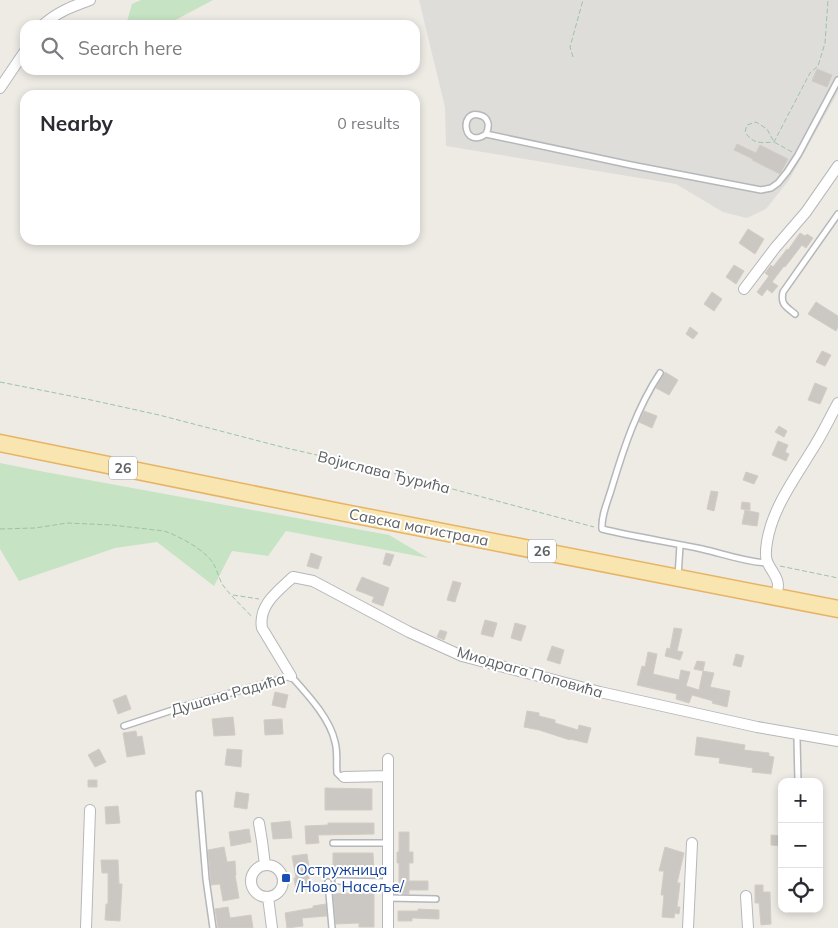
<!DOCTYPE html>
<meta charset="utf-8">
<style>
body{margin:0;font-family:Mulish,sans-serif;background:#f7f7f7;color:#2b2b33}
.controls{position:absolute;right:15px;bottom:15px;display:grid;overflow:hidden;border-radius:10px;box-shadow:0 2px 8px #0003}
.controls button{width:45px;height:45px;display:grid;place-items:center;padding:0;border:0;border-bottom:1px solid #e1e1e2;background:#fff;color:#2b2b33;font:25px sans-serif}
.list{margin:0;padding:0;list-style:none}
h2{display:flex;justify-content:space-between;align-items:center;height:65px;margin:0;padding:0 20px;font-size:21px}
h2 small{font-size:16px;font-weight:400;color:#7c7c81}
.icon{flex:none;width:28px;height:28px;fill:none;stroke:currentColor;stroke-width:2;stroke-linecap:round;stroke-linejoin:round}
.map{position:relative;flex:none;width:838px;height:928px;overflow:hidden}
.search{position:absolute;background:#fff;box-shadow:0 2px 8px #0003;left:20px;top:20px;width:400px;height:55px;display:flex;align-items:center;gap:12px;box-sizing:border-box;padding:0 18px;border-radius:15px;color:#7c7c81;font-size:19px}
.panel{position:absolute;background:#fff;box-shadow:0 2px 8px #0003;left:20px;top:90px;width:400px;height:155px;border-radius:15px}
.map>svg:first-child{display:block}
.industrial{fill:#dfddd9}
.green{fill:#c6e3c3}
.building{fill:#cbc8c4;stroke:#d2ccc3}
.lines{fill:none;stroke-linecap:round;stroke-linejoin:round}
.service-casing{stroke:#b5b7ba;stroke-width:8}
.minor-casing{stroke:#b5b7ba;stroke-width:12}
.primary-casing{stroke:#e7b465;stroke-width:19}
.path{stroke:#9cc4a4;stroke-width:1;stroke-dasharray:5 2.5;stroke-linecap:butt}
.service{stroke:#fff;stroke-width:5}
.minor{stroke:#fff;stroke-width:10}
.primary{stroke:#f9e5af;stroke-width:16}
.transit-dot{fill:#1a4fb4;stroke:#fff;stroke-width:2}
.labels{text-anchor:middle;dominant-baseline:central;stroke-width:4;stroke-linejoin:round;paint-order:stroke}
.shield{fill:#fff;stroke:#8d9092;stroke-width:1}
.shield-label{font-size:14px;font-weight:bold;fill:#5c6164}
.street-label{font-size:15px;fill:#5c6164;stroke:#fff}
.transit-label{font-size:15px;fill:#164399;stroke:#fff;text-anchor:start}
</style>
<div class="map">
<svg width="838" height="928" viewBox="0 0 838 928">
<rect width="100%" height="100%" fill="#eeebe5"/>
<path class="industrial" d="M419 0H838V92L789 180 766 209 747 218 723 212 676 184 446 146 445 107Z"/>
<path class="green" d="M141 0H213L166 25H126L132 4Z
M0 463 45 472 389 535 428 558 286 531 268 556 232 551 214 586 157 542 115 548 19 581 0 549Z"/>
<path class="building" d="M817 69 832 75 827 87 812 81Z
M737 144 756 153 760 145 788 159 780 174 752 160 753 159 734 150Z
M748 229 764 239 755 254 739 243Z
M800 233 805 236 807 234 813 238 806 248 802 245 785 267 784 266 772 282 778 286 772 293 767 289 762 296 757 292 769 276 765 273 771 265 773 267 787 249 788 250Z
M734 265 744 271 736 284 726 277Z
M712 292 722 299 714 311 704 304Z
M816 302 838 316V327L836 331 808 314Z
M690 327 698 333 693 339 686 334Z
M822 351 831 355 825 366 816 362Z
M665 372 678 380 669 395 656 388Z
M815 383 827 388 820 404 808 400Z
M644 411 657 416 652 428 639 422Z
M779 426 787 431 784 437 775 432Z
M778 441 788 445 785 452 789 454 786 461 772 455Z
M746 472 758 476 754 484 743 480Z
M711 491 718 492 714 511 707 509Z
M742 502 750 503V510L741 509Z
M745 510 759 513 757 526 742 524Z
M311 553 322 557 318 569 307 566Z
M386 553 394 555 390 566 383 564Z
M362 577 389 588 383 606 372 602 374 597 356 590Z
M453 581 461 583 455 602 447 600Z
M485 620 497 623 493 637 481 634Z
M515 623 526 626 521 641 511 638Z
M674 628 682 629 677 651 683 652 680 660 665 656 667 648 670 649Z
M440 630 447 632 444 640 437 637Z
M552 646 564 650 560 664 547 660Z
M648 652 657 654 653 674 679 680 681 670 690 672 686 686 699 690 703 671 714 673 710 687 730 691 727 707 712 703 713 701 692 695 689 703 676 699 677 694 637 685 642 666 645 667Z
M736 654 744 656 741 667 733 665Z
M697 661 705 662 703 671 694 669Z
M275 692 288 695 285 708 272 705Z
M126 695 131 709 118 714 113 700Z
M527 711 539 713V716L555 720V723L578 730 579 725 591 728 587 743 570 739V740L539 730 524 727Z
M233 717 235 735 214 736 212 719Z
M282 719 283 734 265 735 264 720Z
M136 731 137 737 142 736 145 754 127 757 123 733Z
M697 737 745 745 744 750 769 753V756L774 757 771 774 752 772 753 768 719 763 720 758 695 755Z
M99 749 106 762 95 767 88 755Z
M227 749 242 750 241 767 225 765Z
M88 780H97V787H88Z
M325 788 372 789V810H325Z
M236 792 249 794 247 809 234 807Z
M118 806 120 823 106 824 105 807Z
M290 821 292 838 273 839 271 823Z
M328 823H374V834L318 835 319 843 306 844 305 826 328 825Z
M249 829 251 842 231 846 229 832Z
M399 832H409V852H413V863H409V881H428V890H409V894H399V863H397V852H399Z
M771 835 782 836V846L771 845Z
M224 847 227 862 235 861 236 875H235L239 898 223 901 220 884 211 885 208 850Z
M665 847 684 853 677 883H680L677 907H680L679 914 675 913 674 918 662 917 664 895H661L664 871H659Z
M333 853H373L374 870H333Z
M307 854 309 867 308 868 310 889 296 891 294 878H296L292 856Z
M101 860H118L119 884H122L120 921 105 920 106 904H108V873H102Z
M755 885H763V892H770L771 924 761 925 759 903H755Z
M352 893 374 894V927H359V923L336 924 333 894Z
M326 904 327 916 302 918 303 926 287 928 285 913 313 908V906Z
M228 907 230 918 251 915 253 928H218L215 909Z
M418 909 439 910V919L412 918V921H398V911H418Z"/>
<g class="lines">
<defs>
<path id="service" d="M486 134C490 126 489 117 479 115 459 110 463 150 486 134L631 165 761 190 771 188 778 183 787 172 798 155 838 80
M795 314C787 307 780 305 783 292L838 214
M660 373C637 408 624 447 612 487 608 501 601 515 602 529 635 537 669 542 702 549 724 554 745 562 767 563
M678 577 680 545
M124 726 188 705 291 676C307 694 330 718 335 742 338 752 336 763 337 773L340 776 344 777
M798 782 797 739 798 734
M199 794 206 879 213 928
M333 843H388
M338 881 388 882
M328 882 332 928
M388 898 436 899"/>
<path id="minor" d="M43 25C57 12 73 6 90 0
M0 88 25 51
M744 289 775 248 806 212 838 166
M776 597C776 593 778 589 778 585 778 576 770 570 767 561 765 556 766 548 767 542 772 509 795 478 812 450 822 435 829 419 838 403
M291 676 262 628C258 605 278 591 293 577L313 581 409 632 462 656 600 692 757 727 838 741
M388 759V928
M344 777 388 776
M259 823 262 841 265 865
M251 881a16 16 0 1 1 32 0a16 16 0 1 1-32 0Z
M746 896 748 928
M268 897 272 928
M86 928 90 810
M688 928 692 843"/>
<path id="primary" d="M0 443 340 512 838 609"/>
</defs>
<use href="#service" class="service-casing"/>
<use href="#minor" class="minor-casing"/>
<use href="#primary" class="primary-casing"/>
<path class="path" d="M573 57 570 47 583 0
M792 152 774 142 767 129 756 122 747 125 745 132C753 144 760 143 774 142L810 73 818 66 825 43 828 0
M0 382 91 400 159 415 282 447 378 469 594 527
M0 529 35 528 67 523 112 525 164 531C179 536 205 550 213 563 218 571 219 581 225 588 233 598 243 607 252 617
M780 566 838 578
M233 595 259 599"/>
<use href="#service" class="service"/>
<use href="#minor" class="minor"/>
<use href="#primary" class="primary"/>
</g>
<rect class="transit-dot" x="281" y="873" width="10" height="10" rx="2.5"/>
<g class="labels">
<g class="shield">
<rect x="109" y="456.5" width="28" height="23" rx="4"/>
<rect x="528" y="539.5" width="28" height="23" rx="4"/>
</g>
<g class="shield-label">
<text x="123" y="468">26</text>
<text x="542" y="551">26</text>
</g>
<g class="street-label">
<text transform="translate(384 472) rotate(14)">Војислава Ђурића</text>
<text transform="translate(419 527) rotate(11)">Савска магистрала</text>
<text transform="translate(530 672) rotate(16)">Миодрага Поповића</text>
<text transform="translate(228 694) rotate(-16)">Душана Радића</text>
</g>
<g class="transit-label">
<text x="296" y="869">Остружница<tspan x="296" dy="17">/Ново Насеље/</tspan></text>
</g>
</g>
</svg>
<div class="controls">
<button>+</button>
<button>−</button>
<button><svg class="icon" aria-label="locate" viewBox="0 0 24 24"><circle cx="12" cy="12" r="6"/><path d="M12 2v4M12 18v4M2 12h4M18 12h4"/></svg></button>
</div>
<div class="search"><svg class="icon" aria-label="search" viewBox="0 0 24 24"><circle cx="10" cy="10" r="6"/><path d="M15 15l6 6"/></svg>Search here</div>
<section class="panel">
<h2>Nearby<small>0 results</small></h2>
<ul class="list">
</ul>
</section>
</div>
